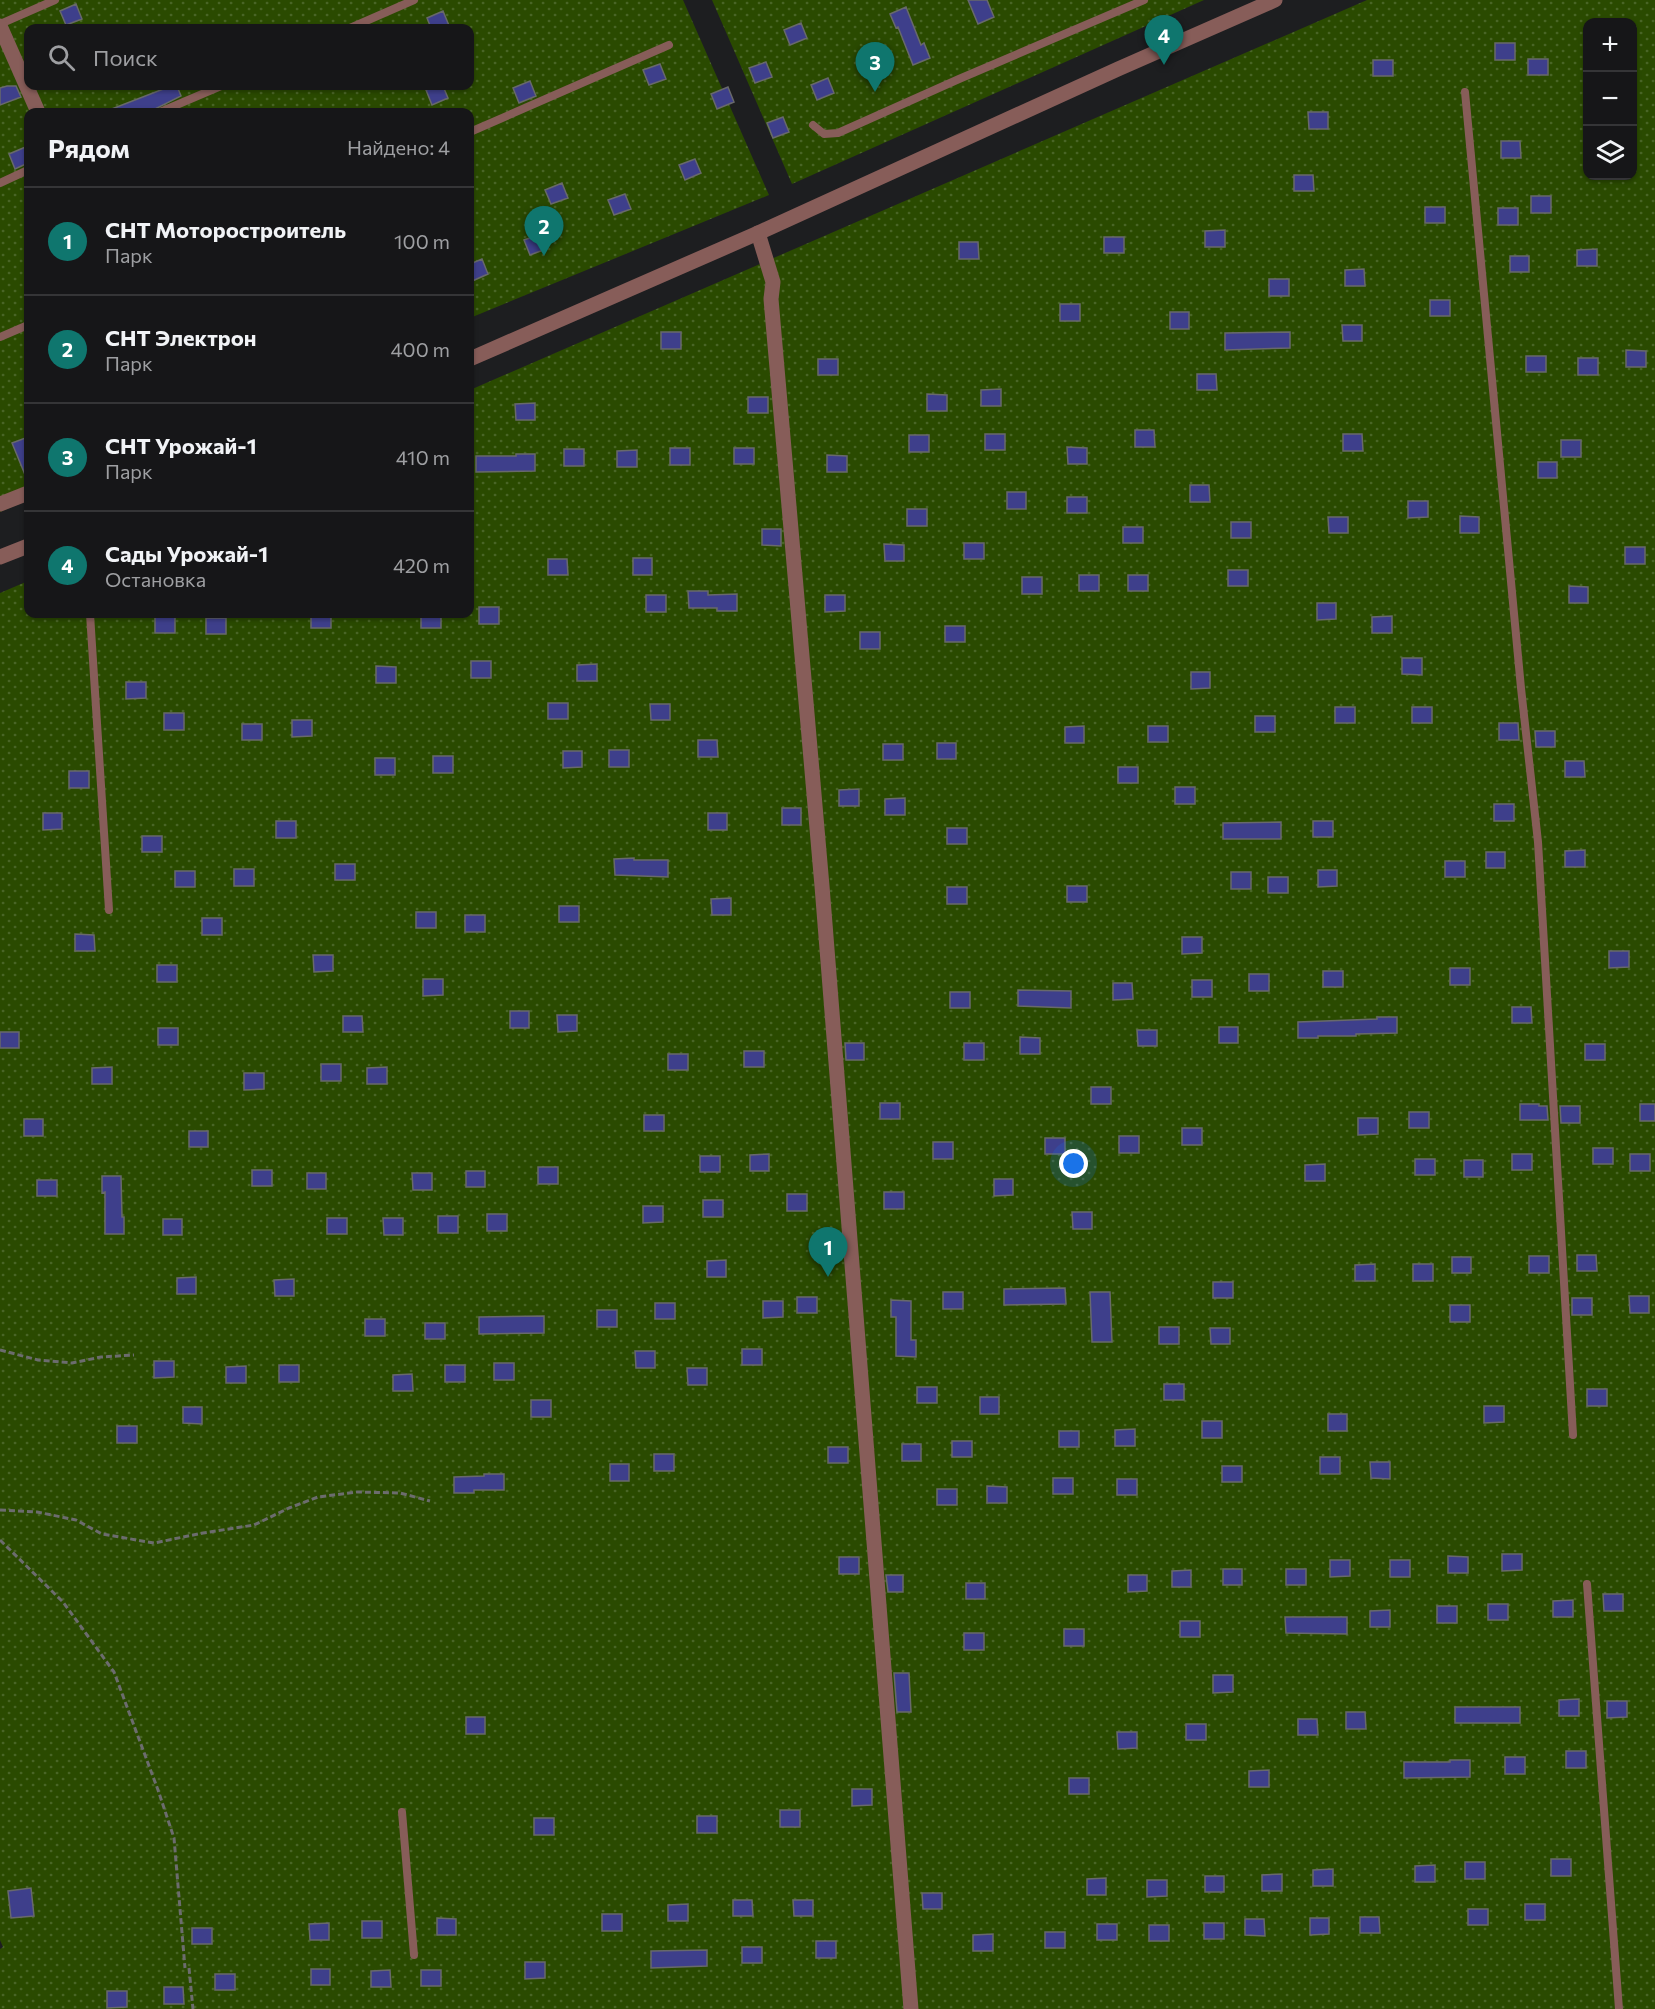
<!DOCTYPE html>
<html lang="ru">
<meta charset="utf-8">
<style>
body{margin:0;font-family:Commissioner,sans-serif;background:#232325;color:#f1f3f6}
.controls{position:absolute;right:18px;top:18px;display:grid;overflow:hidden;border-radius:12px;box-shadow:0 2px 4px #0004}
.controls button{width:54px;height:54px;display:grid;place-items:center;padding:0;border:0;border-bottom:2px solid #353537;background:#161618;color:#f1f3f6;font:30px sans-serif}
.you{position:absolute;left:1074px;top:1164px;width:21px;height:21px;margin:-15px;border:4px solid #fff;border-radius:50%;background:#1a73e8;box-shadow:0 0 0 9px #1a73e833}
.badge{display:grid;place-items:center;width:39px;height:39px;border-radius:50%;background:#0f766e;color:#fff;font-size:20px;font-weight:700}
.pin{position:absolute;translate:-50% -50px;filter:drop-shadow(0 2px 3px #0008)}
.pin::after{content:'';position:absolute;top:32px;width:21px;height:18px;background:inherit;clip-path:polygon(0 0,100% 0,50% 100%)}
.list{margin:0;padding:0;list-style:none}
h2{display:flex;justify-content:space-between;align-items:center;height:78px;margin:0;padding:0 24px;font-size:26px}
h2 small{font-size:20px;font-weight:400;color:#9e9fa2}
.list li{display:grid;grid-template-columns:39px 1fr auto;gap:18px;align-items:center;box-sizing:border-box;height:108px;padding:0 24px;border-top:2px solid #353537}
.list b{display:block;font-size:22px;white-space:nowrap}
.list p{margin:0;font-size:20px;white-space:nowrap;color:#9e9fa2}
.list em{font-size:20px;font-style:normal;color:#9e9fa2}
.icon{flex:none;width:33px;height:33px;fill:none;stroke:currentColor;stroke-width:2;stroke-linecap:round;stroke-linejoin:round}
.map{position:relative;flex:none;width:1655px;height:2009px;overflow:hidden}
.search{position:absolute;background:#161618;box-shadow:0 2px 4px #0004;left:24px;top:24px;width:450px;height:66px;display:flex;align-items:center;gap:15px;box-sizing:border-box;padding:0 21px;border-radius:12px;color:#9e9fa2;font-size:22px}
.panel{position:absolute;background:#161618;box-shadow:0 2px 4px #0004;left:24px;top:108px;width:450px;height:510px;border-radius:12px}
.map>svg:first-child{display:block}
.garden{fill:url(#garden-dots);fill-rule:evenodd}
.building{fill:#3e3f8b;stroke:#68696b;stroke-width:1.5}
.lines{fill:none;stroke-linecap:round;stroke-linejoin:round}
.path{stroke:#6c6c6e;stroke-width:3;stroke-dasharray:6 3;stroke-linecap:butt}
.service{stroke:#875d59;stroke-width:8}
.minor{stroke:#875d59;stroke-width:15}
.tertiary{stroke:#875d59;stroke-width:15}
</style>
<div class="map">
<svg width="1655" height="2009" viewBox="0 0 1655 2009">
<defs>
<pattern id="garden-dots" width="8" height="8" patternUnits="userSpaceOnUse" patternTransform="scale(1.5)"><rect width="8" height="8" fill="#2a4a00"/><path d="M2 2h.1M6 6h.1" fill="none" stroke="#496526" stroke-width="1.8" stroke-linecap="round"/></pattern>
</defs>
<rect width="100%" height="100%" fill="#1d1e20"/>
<path class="garden" d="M0 0H683L769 195 470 318V112H28V500L0 512ZM28 28H470V86H28Z
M712 0H1204L792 184Z
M1367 0H1655V2009H0V1949L3 1947 0 1940V593L28 581V614H470V390ZM1588 22H1632V176H1588Z"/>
<path class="building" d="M968 0H987L994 17 978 24Z
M76 4 82 19 66 25 60 11Z
M906 7 921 45 924 43 930 58 913 65 898 27 896 28 890 14Z
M443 11 450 28H431L427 18Z
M801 23 807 38 790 45 784 30Z
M1495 43H1515V60H1495Z
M1528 59H1548V75H1528Z
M1373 60H1393V76H1373Z
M766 62 772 77 755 83 749 68Z
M660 64 666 79 649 85 643 70Z
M828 78 834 93 817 100 811 85Z
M530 81 536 96 519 103 513 88Z
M7 86H16L21 97 0 105V88Z
M171 86H177L181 96 155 109 145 112H104Z
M437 86H443L448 98 432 105 426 90Z
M728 87 734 102 717 109 711 94Z
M1308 112H1328V129H1309Z
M783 117 789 132 773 138 767 123Z
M1501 141H1520L1521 158H1501Z
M28 146V163L15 169 9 154Z
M695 159 701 173 685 180 679 165Z
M1294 175H1313L1314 191H1294Z
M562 183 568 198 551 204 545 190Z
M625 194 631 209 614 215 608 200Z
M1531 196H1551V213H1531Z
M1425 207H1445V223H1425Z
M1498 208H1518V225H1498Z
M1225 230V247H1205V231Z
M541 234 546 249 530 255 524 240Z
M1104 237H1124V253H1104Z
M959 242H978L979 259H959Z
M1597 249V266H1577V250Z
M1510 256H1529V272H1510Z
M482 259 488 274 470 282V264Z
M1364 269 1365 286H1345V270Z
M1269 279H1289V296H1269Z
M1430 300H1450V316H1430Z
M1060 304H1080V321H1060Z
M1170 312H1189V329H1170Z
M1342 325H1362V341H1343Z
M661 332H681V349H661Z
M1290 332V348L1225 350V333Z
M1626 350 1646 351V367H1626Z
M1526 356H1546V372H1526Z
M1578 358H1598V375H1578Z
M818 359H838V375H818Z
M1197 374H1216L1217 390H1197Z
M1001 389V406H981V390Z
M927 394 947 395V411H927Z
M748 397H768V413H748Z
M535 403V420H516L515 404Z
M1135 430H1154L1155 447H1135Z
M985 434H1005V450H985Z
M1343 434H1362L1363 451H1343Z
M909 435H929V452H909Z
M28 437V482L12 443Z
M1561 440H1581V457H1561Z
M1067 447 1087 448V464H1068Z
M670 448H690V465H670Z
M734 448H754V464H734Z
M564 449H584V466H564Z
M637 450V467H617V451Z
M516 454H535V471L476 472V456H516Z
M827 455 847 456V472H827Z
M1538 462H1557V478H1538Z
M1190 485H1209L1210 502H1190Z
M1007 492H1026V509H1007Z
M1067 497H1087V513H1067Z
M1408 501H1428V517L1408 518Z
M907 509H927V526H907Z
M1460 516 1479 517V533H1460Z
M1328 517H1348V533H1329Z
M1231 522H1251V538H1231Z
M1123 527H1143V543H1123Z
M762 529H781V546L762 545Z
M964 543H984V559H964Z
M884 544 904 545V561H885Z
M1625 547H1645V564H1625Z
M633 558H652V575H633Z
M548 559H567L568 575H548Z
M1228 570H1248V586H1228Z
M1079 575H1099V591H1079Z
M1128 575H1148V591H1128Z
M1022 577H1042V594H1022Z
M1569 586 1588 587V603H1569Z
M688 591H708V595L737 594V611H717V608H689Z
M646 595H666V612H646Z
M825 595H845V611L825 612Z
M1317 603H1336V619L1317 620Z
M479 607H499V624H479Z
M311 614H331V628H311Z
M421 614H441V628H421Z
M155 616H175V633H155Z
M1392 616V633H1372V617Z
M206 618H226V634H206Z
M945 626H965V642H945Z
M860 632H880V649H860Z
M1402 658H1422V675L1402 674Z
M471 661H491V678H471Z
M597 664V681H577V665Z
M376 666 396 667V683H376Z
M1191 672H1210V688L1191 689Z
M126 682H146V698L126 699Z
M548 703H568V719H548Z
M650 704H670V720H651Z
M1335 707H1355V723H1335Z
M1412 707H1432V723H1412Z
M164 713H184V730H164Z
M1255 716H1275V732H1255Z
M292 720H312V736L292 737Z
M1499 723H1518L1519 740H1499Z
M242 724H262V740H242Z
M1084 726V743H1065V727Z
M1148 726H1168V742H1148Z
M1535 731H1555V747H1536Z
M698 740H717L718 757H698Z
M937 743H956V759H937Z
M883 744H903V760H883Z
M609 750H629V767H609Z
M563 751H582V767L563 768Z
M433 756H453V773H433Z
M375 758H395V775H375Z
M1565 761H1584L1585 777H1565Z
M1118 767H1138V783H1118Z
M69 771H89V788H69Z
M1175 787H1195V804H1175Z
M859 789V806H839V790Z
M905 798V815H885V799Z
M1494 804H1514V821H1494Z
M782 808H801V825H782Z
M43 813H62V829L43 830Z
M708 813H727V830H708Z
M276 821H296V838H276Z
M1313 821H1333V837H1313Z
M1281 822V839H1223V823Z
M947 828H967V844H947Z
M142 836H162V852H142Z
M1585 850V867H1565V851Z
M1486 852H1505V868H1486Z
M634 858V860H668V877L615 875 614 859Z
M1445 861H1465V877H1445Z
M335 864H355V880H335Z
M234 869H254V886H234Z
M1318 870H1337V886L1318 887Z
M175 871H195V887H175Z
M1231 872H1251V889H1231Z
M1268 877H1288V893H1268Z
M1067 886H1087V902H1067Z
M947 887H967V904H947Z
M731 898V915H712L711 899Z
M559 906H579V922H559Z
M416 912H436V928H416Z
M465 915H485V932H465Z
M202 918H222V935H202Z
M75 934 94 935 95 951H75Z
M1182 937H1202V953L1182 954Z
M1609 951H1629V967L1609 968Z
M313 955H333V971L314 972Z
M157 965H177V982H157Z
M1450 968H1470V985H1450Z
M1323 971H1343V987H1323Z
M1249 974H1269V991H1249Z
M423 979H443V995L423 996Z
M1192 980H1212V997H1192Z
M1113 983H1132L1133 999 1113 1000Z
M1018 990 1071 991V1008L1018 1006Z
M950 992H970V1008H950Z
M1512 1007H1531L1532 1023H1512Z
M510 1011H529V1028H510Z
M557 1015H577V1031L558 1032Z
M343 1016H362L363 1032H343Z
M1377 1017H1397V1033L1356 1034V1036H1318V1038H1298V1022L1377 1019Z
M1219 1027H1238V1043H1219Z
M158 1028H178V1045H158Z
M1137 1030H1157V1046H1138Z
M0 1032H19V1048H0Z
M1020 1037 1040 1038V1054H1020Z
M845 1043H864V1060H846Z
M964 1043H984V1060H964Z
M1585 1044H1605V1060H1585Z
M744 1051H764V1067H744Z
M668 1054H688V1070H668Z
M321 1064H341V1081H321Z
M112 1067V1084H92V1068Z
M387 1067V1084H367V1068Z
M244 1073H264V1089L244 1090Z
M1091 1087H1111V1104H1091Z
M880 1103H900V1119H880Z
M1520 1104H1539V1106H1547L1548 1120H1520Z
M1640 1104H1655V1121H1640Z
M1560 1106H1580V1123H1561Z
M1409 1112H1429V1128H1409Z
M644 1115H664V1131H644Z
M1358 1118H1378V1134L1358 1135Z
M24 1119H43V1136H24Z
M1182 1128H1202V1145H1182Z
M189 1131H208V1147H189Z
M1119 1136H1139V1153H1119Z
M1045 1138H1065V1154H1045Z
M933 1142H953V1159H933Z
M1593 1148H1613V1164H1593Z
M769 1154V1171H750V1155Z
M1512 1154H1532V1170H1512Z
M1630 1154H1650V1171H1630Z
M700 1156H720V1172H700Z
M1415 1159H1435V1175H1415Z
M1464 1160H1483V1177H1464Z
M1325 1164V1181H1305V1165Z
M538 1167H558V1184H538Z
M252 1170H272V1186H252Z
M466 1171H485V1187H466Z
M307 1173H326V1189H307Z
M412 1173H432V1190H413Z
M102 1176H121L122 1217H124V1234H105V1192L102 1193Z
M994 1179H1013V1195L994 1196Z
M37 1180H57V1196H37Z
M884 1192H904V1209H884Z
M787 1194H807V1211H787Z
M703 1200H723V1217H703Z
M643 1206H663V1222L643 1223Z
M1072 1212H1092V1229H1073Z
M487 1214H507V1231H487Z
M438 1216H458V1233H438Z
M327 1218H347V1234H327Z
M383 1218H403V1235H384Z
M163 1219H182V1235H163Z
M1577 1255H1596L1597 1271H1577Z
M1529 1256H1549V1273H1529Z
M1452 1257H1471V1273H1452Z
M726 1260V1277H707V1261Z
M1375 1264V1281H1355V1265Z
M1413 1264H1433V1281H1413Z
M196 1277V1294H177V1278Z
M294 1279V1296H275L274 1280Z
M1213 1282H1233V1298H1213Z
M1065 1288 1066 1304 1004 1305V1289Z
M943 1292H963V1309H943Z
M1090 1292H1110L1112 1342H1092Z
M1629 1296H1649V1313H1630Z
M797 1297H817V1313H797Z
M1572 1298H1592V1315H1572Z
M891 1300 911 1301V1340H916V1357L896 1356V1317H891Z
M763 1301H783V1317L763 1318Z
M655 1303H675V1319H655Z
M1450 1305H1470V1322H1450Z
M597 1310H617V1327H597Z
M544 1316V1333L479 1334V1317Z
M365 1319H385V1336H365Z
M425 1323H445V1339H425Z
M1159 1327H1179V1344H1159Z
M1210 1328H1230V1344H1211Z
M742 1349H762V1365H742Z
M635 1351H655V1368H636Z
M154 1361H174V1377L154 1378Z
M494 1363H514V1380H494Z
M279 1365H299V1382H279Z
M445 1365H465V1382H445Z
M246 1366V1383H226V1367Z
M687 1368H707V1385H688Z
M412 1374 413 1391H393V1375Z
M1164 1384H1184V1400H1164Z
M917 1387H937V1403H917Z
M1587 1389H1607V1406H1587Z
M980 1397H999V1414H980Z
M531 1400H551V1417H531Z
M1484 1406H1504V1422L1484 1423Z
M183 1407H202V1424L183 1423Z
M1328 1414H1347V1431H1328Z
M1202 1421H1222V1438H1202Z
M117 1426H137V1443H117Z
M1135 1429V1446H1115V1430Z
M1059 1431H1079V1447H1059Z
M952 1441H972V1457H952Z
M902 1444H921V1461H902Z
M828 1447H848V1463H828Z
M654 1454H674V1471H654Z
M1320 1457H1340V1474H1320Z
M1370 1462H1390V1479L1371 1478Z
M610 1464H629V1481H610Z
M1222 1466H1242V1482H1222Z
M484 1474H504V1490H474V1493H454V1477L484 1476Z
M1053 1478H1073V1494H1053Z
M1117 1479H1137V1495H1117Z
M987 1486 1007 1487V1503H987Z
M937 1489H957V1505H937Z
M1502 1554H1522V1570L1502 1571Z
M1448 1556 1468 1557V1573H1448Z
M839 1557H859V1574H839Z
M1330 1560H1350V1576L1330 1577Z
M1390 1560H1410V1577H1390Z
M1223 1569H1242V1585H1223Z
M1286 1569H1306V1585H1286Z
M1191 1570V1587H1172V1571Z
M886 1575H903V1592H888Z
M1128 1575H1147V1591L1128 1592Z
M966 1583H985V1599H966Z
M1603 1594H1623V1611H1604Z
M1573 1600V1617H1553V1601Z
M1488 1604H1508V1620H1488Z
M1437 1606H1457V1623H1437Z
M1390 1610V1627H1370V1611Z
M1285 1617H1347V1634L1286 1633Z
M1180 1621H1200V1637H1180Z
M1064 1629H1084V1646H1064Z
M964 1633H984V1650H964Z
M894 1673H909L911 1712H897Z
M1213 1675H1233V1692L1213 1693Z
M1579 1699V1716H1559V1700Z
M1607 1701H1627V1717L1607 1718Z
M1455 1707H1520V1723H1455Z
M1346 1712H1365L1366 1729H1346Z
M466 1717H485V1734H466Z
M1298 1719H1317L1318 1735H1298Z
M1186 1724H1206V1740H1186Z
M1117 1732H1137V1748L1118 1749Z
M1566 1751H1586V1768H1566Z
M1505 1757H1525V1774H1505Z
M1450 1760H1470V1777L1404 1778V1762H1450Z
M1269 1770V1787H1249V1771Z
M1069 1778H1089V1794H1069Z
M852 1789H872V1805L852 1806Z
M780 1810H800V1827H780Z
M697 1816H717V1833H697Z
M534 1818H554V1835H534Z
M1551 1859H1571V1876H1551Z
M1465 1862H1485V1879H1465Z
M1435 1865V1882H1415V1866Z
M1333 1869V1886H1313V1870Z
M1282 1874V1891H1262V1875Z
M1205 1876H1224V1892H1205Z
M1106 1878V1895H1087V1879Z
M1147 1880H1167V1896L1147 1897Z
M31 1888 34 1916 11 1918 8 1891Z
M922 1893H942V1909H923Z
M733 1900H752L753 1916H733Z
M793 1900H813V1916H794Z
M688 1904V1921H668V1905Z
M1525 1904H1545V1920H1525Z
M1468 1909H1488V1925H1468Z
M602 1914H622V1931H602Z
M1360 1917H1379L1380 1933H1360Z
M437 1918 456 1919V1935H437Z
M1310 1918H1329V1934L1310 1935Z
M1245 1919H1264L1265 1936 1245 1935Z
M362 1921H382V1938H362Z
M329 1923V1940H310L309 1924Z
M1204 1923H1224V1939H1204Z
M1097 1924H1117V1940H1097Z
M1149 1925H1169V1941H1149Z
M192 1928H212V1944H192Z
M1045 1932H1065V1948H1045Z
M993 1934V1951H973V1935Z
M816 1941H836V1958H816Z
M742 1947H762V1963H742Z
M707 1950V1966L651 1968V1951Z
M525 1962H545V1978L525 1979Z
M311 1969H330V1985H311Z
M390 1970 391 1987H371V1971Z
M421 1970H441V1986H421Z
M215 1974H235V1990H215Z
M164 1987H183L184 2004H164Z
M107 1991H127V2007L107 2008Z"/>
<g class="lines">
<path class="path" d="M0 1350 38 1360 72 1363 101 1357 134 1355
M0 1510 37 1512 76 1520 102 1534 154 1543 203 1533 254 1525 289 1508 318 1497 357 1492 400 1493 430 1501
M0 1540 63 1602 114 1672 158 1790 174 1838 185 1968
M189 1968 193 2009"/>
<path class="service" d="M0 24 55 0
M350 28 414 0
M1465 92 1521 688 1538 842 1573 1435
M160 112 221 86
M813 125 824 134 838 133 959 79 1144 0
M470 132 669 45
M0 183 28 170
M0 337 28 325
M90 614 109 910
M1587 1584 1619 2009
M402 1812 414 1955"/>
<path class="minor" d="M0 26 38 112
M758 233 773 282 771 299 822 886 911 2009
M0 504 28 493"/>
<path class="tertiary" d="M470 359 758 233 1118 69 1275 0
M0 557 28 546"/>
</g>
</svg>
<div class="controls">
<button>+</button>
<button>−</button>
<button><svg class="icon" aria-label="layers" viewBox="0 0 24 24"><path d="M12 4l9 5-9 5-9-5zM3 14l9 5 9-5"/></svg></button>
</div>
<div class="you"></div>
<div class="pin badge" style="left:828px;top:1277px">1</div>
<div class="pin badge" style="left:544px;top:256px">2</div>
<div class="pin badge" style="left:875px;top:92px">3</div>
<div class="pin badge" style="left:1164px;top:65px">4</div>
<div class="search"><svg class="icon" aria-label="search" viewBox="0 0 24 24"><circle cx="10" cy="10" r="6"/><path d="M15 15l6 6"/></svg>Поиск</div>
<section class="panel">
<h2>Рядом<small>Найдено: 4</small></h2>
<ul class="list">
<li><span class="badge">1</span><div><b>СНТ Моторостроитель</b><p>Парк</p></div><em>100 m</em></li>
<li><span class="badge">2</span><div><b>СНТ Электрон</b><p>Парк</p></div><em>400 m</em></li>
<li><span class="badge">3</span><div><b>СНТ Урожай-1</b><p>Парк</p></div><em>410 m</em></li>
<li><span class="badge">4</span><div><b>Сады Урожай-1</b><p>Остановка</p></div><em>420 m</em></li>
</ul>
</section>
</div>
